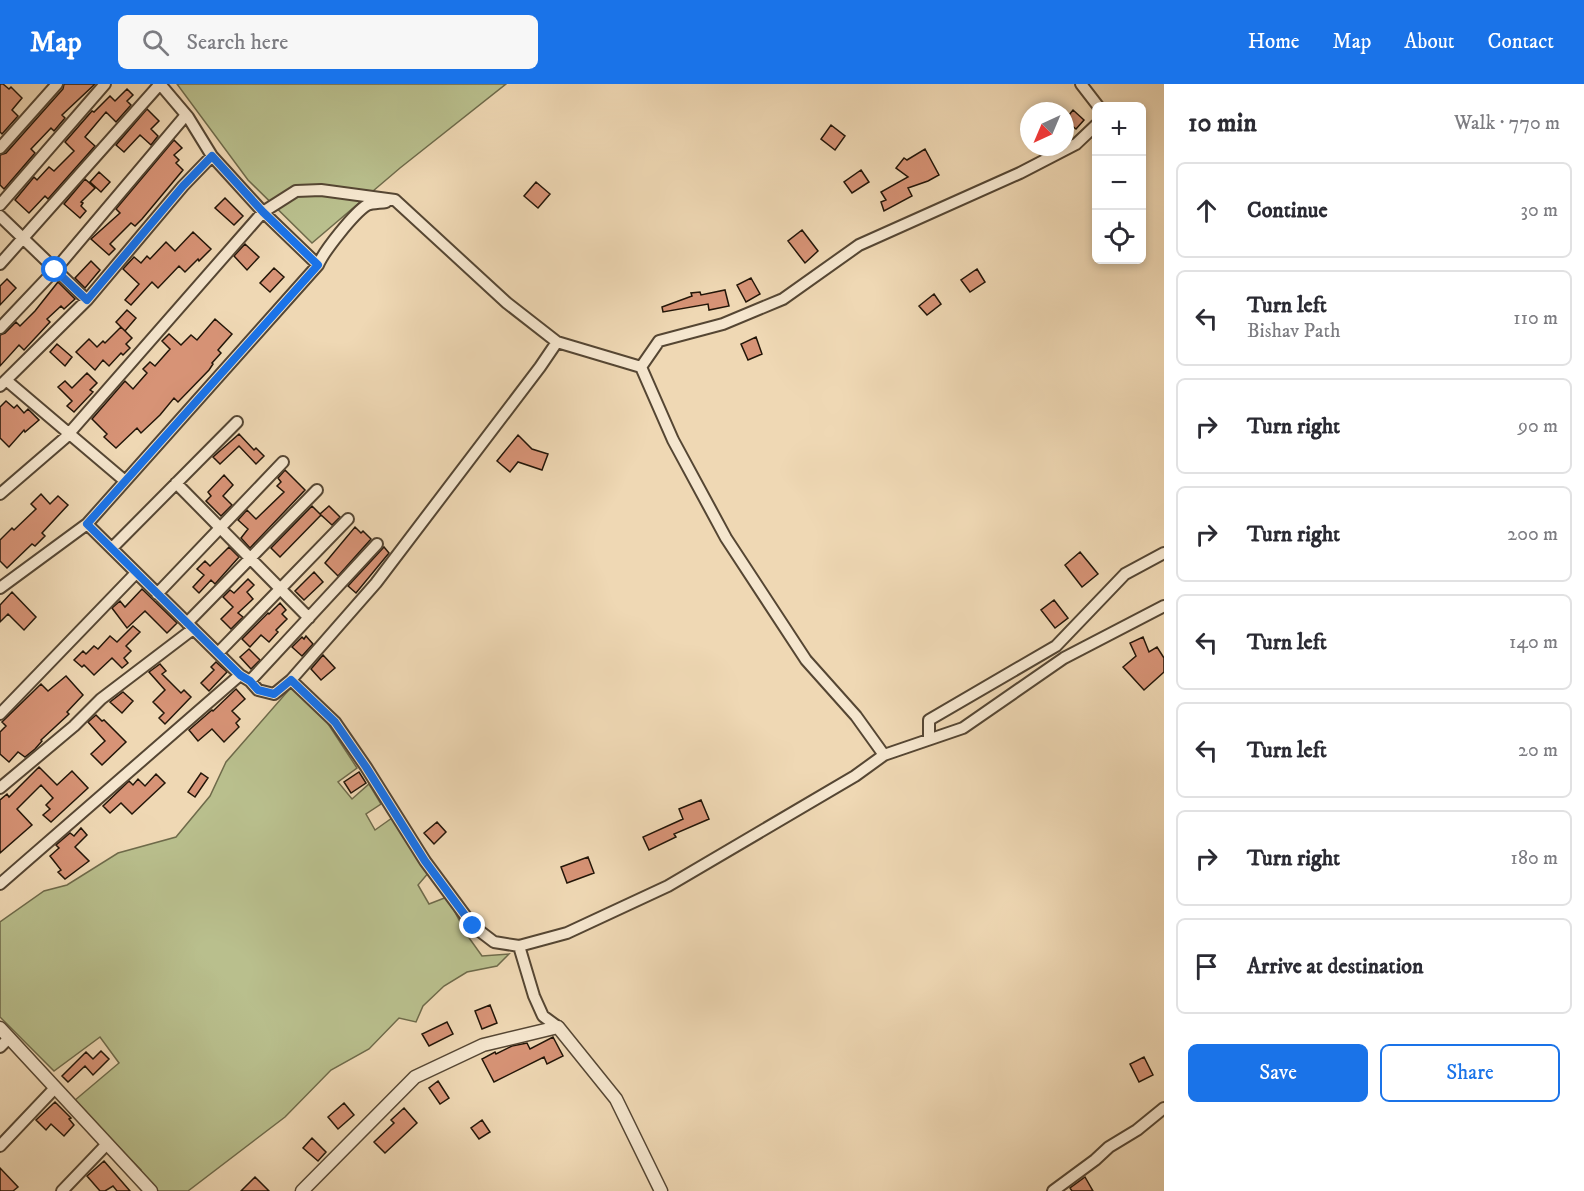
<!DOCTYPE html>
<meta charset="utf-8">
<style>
body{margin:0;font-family:"IM FELL DW Pica",serif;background:#f7f7f7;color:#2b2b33}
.controls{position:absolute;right:18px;top:18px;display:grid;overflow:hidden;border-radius:9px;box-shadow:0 3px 9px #0003}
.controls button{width:54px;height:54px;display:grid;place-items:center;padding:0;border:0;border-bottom:2px solid #e1e1e2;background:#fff;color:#2b2b33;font:30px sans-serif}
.compass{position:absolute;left:1020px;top:18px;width:54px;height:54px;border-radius:50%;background:#fff;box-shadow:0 3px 9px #0003;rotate:224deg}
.stop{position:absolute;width:18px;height:18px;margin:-14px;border:4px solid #1a73e8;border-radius:50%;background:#fff}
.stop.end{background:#1a73e8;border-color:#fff;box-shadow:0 2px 6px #0008}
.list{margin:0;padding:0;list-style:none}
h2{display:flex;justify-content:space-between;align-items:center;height:78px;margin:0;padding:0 24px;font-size:26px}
h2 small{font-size:20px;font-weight:400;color:#7c7c81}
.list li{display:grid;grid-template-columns:39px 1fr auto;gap:18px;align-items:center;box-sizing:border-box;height:96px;margin:0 12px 12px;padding:0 12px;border:2px solid #e1e1e2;border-radius:9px}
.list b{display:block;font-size:22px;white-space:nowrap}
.list p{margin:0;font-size:20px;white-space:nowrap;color:#7c7c81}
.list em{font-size:20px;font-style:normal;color:#7c7c81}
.actions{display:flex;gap:12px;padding:18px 24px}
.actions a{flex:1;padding:14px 0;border:2px solid #1a73e8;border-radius:9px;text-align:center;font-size:21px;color:#1a73e8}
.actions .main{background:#1a73e8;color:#fff}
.icon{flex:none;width:33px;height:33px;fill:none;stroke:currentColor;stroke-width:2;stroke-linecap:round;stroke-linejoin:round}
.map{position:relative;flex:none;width:1164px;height:1107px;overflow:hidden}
header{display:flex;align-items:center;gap:36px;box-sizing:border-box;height:84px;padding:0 30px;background:#1a73e8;color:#fff}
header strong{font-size:28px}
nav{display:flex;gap:33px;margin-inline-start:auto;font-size:21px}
.search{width:420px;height:54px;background:#f7f7f7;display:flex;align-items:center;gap:15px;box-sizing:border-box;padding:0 21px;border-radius:9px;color:#7c7c81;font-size:22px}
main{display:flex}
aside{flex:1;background:#fff}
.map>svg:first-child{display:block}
.green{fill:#b9bf8d;stroke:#6e6a4a;stroke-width:1.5}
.building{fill:#d79376;stroke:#221508;stroke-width:1.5}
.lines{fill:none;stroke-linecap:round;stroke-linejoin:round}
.minor-casing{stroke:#554633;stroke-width:14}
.tertiary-casing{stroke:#554633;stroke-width:15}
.minor{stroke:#f5e6ce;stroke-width:10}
.tertiary{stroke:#f5e6ce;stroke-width:12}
.route{stroke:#1a73e8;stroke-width:8}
</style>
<header>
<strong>Map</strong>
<div class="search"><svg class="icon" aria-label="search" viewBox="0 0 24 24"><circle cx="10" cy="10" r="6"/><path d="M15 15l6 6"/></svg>Search here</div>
<nav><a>Home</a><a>Map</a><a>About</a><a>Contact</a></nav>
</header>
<main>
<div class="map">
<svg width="1164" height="1107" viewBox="0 0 1164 1107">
<rect width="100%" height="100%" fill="#efd8b4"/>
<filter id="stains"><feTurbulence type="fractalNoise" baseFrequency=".00333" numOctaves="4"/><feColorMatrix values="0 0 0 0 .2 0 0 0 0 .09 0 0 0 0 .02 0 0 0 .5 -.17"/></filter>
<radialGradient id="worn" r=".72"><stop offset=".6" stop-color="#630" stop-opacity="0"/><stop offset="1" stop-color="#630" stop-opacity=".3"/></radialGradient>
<path class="green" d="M177 0H506L400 84 312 159 248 96Z
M294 600 319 626 357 684 338 698 352 715 369 700 381 720 366 730 375 746 392 734 430 787 418 801 429 820 447 813 467 851 482 872 509 870 497 882 467 888 444 902 423 922 416 938 399 934 369 965 331 986 285 1033 188 1107H158L139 1090 141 1086 74 1017 119 979 100 953 54 987 0 933V838L44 807 67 801 118 769 176 753 210 712 226 678Z"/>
<path class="building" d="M0 0H3L9 5 11 3 22 14 12 26 18 32 2 50 0 48Z
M64 0H95L62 31 65 34 54 47 51 44 31 65 35 69 4 105 0 101V71L6 69 63 5Z
M127 5 133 11 127 17 131 21 116 38 106 28 85 53 95 62 48 115 45 112 29 129 15 116 34 93 37 96 49 83 54 87 74 67 65 58 92 27 94 28 110 12 115 17Z
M147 25 159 37 151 45 158 52 151 61 140 51 124 68 116 61Z
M1073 26 1084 36 1076 45 1065 36Z
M831 41 845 52 835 66 821 55Z
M174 56 182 64 174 71 179 76 176 79 183 86 142 135 135 142 131 139 110 160 115 165 109 171 91 155 120 129 116 125Z
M925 65 939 91 928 97 908 104 912 112 884 127 881 118 886 116 881 108 908 93 896 84 904 74 907 76Z
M861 86 869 98 852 109 844 98Z
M99 88 110 98 101 108 90 98Z
M85 95 95 104 81 118 83 119 81 122 86 127 80 134 64 120Z
M536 98 550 110 538 124 524 112Z
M225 114 243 132 234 141 215 124Z
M802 146 818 167 805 179 788 157Z
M193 148 211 165 199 177 198 175 185 188 179 182 158 204 152 198 131 221 125 216 139 200 123 185 134 173 141 179 147 172 150 175 166 158 175 167Z
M245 160 259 173 247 186 234 172Z
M91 177 100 186 85 204 75 194Z
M274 184 284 193 270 208 260 199Z
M977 185 985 198 970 208 961 196Z
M751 194 760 210 746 218 737 201Z
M7 195 16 204 0 221V202Z
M58 198 75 215 64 225 61 222 47 235 50 238 24 266 19 261 0 282V251L5 249 16 238 20 242 35 227Z
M725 206 729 222 709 226 708 220 663 228 662 223 692 212 691 209 700 208 701 211Z
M934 210 941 220 927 231 919 222Z
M127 226 136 234 125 247 116 238Z
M215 235 232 250 218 266 221 269 212 279 213 280 209 286 178 318 174 314 160 331 141 349 137 344 116 364 104 353 107 350 92 335 125 297 133 305 147 289 143 285 150 278 155 282 170 265 162 257 169 250 181 261 191 251 197 256Z
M121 243 132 254 126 260 130 264 123 271 121 269 109 282 103 276 95 286 76 268 89 255 97 263 103 257 105 259Z
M756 253 762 270 748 276 741 260Z
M57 260 72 273 65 282 50 268Z
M87 289 97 299 90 306 93 308 74 328 67 322 72 317 58 303 65 297 72 304Z
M6 317 14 324 17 321 24 329 28 325 39 336 25 348 24 346 9 363 0 354V323Z
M239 350 254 366 256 364 264 372 256 380 239 362 220 380 213 373Z
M518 351 532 365 548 370 542 386 518 378 510 388 497 377Z
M285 386 305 406 250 464 241 454 248 445 238 436 247 426 256 435 284 408 277 402 281 398 278 394Z
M224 391 233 401 223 412 232 421 221 432 206 417 211 412 208 408Z
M41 410 50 420 58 412 68 421 42 449 45 452 35 462 32 460 7 484 0 477V456L12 444 14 446 36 425 31 420Z
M312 422 321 431 280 473 271 464Z
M329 422 340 433 332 441 320 430Z
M355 443 361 449 363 447 371 455 338 492 325 479Z
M229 463 239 473 215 500 211 496 199 509 193 503 204 491 197 485 205 477 210 482Z
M384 463 389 469 356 509 348 502Z
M1080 468 1098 490 1082 503 1065 481Z
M314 488 323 498 304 516 295 507Z
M248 495 254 501 247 508 253 515 238 529 243 533 231 545 221 535 233 523 223 513 230 506 234 509Z
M142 505 177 539 167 549 145 527 127 544 112 524 120 517 125 523Z
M12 508 36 533 24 546 8 530 0 538V521Z
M1054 516 1068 534 1055 544 1041 526Z
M280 519 286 526 282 530 287 535 276 546 278 548 269 558 261 551 250 563 242 555 268 529 269 530Z
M133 542 140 548 126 562 131 567 124 574 128 579 122 584 112 574 94 591 84 581 82 583 74 576 83 567 86 570 94 562 98 565 110 552 117 558Z
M306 552 313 560 302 572 292 563 302 553 304 555Z
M1143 553 1149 568 1157 563 1164 574V588L1144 606 1123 583 1136 572 1130 559Z
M249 565 260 576 251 585 240 573Z
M323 571 335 584 321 596 311 585Z
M216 578 227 588 209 607 201 599 214 586 211 583Z
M160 580 166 587 162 590 181 609 184 606 191 613 165 640 159 634 164 629 153 618 165 606 149 588Z
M66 592 83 611 67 628 69 630 41 656 42 657 35 665 25 673 18 668 9 678 0 670V648L6 642 2 638 41 600 48 607Z
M236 605 245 615 232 627 240 635 236 639 239 643 224 658 212 645 198 657 189 646 212 626 213 627Z
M123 608 133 617 122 629 110 618Z
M96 631 102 637 104 636 126 658 102 681 91 670 105 657 88 638Z
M39 683 57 701 72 687 88 704 51 738 43 731 50 725 46 721 53 714 41 701 17 725 32 741 0 769V716L7 710 9 713Z
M359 688 366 699 351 709 344 698Z
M201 689 208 694 195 713 188 708Z
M156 690 165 699 132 730 121 719 110 729 103 722 129 697 133 701 138 695 145 702Z
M701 716 709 735 674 750 676 753 649 766 643 753 683 735 679 725Z
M437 738 446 748 434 760 424 749Z
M81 744 87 751 75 763 89 777 65 795 58 788 61 786 50 772 59 764 56 761 70 749 74 752Z
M588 773 594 789 567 799 561 783Z
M490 921 497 939 482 945 475 927Z
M447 938 453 950 429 962 422 950Z
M553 953 563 972 547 980 544 973 494 998 482 975 495 968 496 970 512 962 527 959 530 965Z
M101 967 109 975 93 991 85 982 68 998 62 992 86 968 93 975Z
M1144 973 1153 991 1139 998 1130 980Z
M438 997 449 1014 440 1020 429 1004Z
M55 1018 71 1034 69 1035 74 1041 64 1052 51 1040 46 1046 36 1036Z
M344 1019 354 1031 338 1045 328 1033Z
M404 1024 417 1039 385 1069 374 1058 394 1039 391 1036Z
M482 1036 490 1048 479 1055 471 1044Z
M312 1054 326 1068 318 1077 303 1064Z
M104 1077 130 1107H117L113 1102 105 1107H100L87 1092Z
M0 1084 18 1103 13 1107H0Z
M255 1093 269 1107H241Z
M1085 1093 1093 1107H1072L1070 1104Z"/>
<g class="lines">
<defs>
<path id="minor" d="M160 0 188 33 212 72 263 128 318 181
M1081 0 1098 22
M0 64 57 0
M0 121 105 0
M0 132 87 216
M0 180 160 0
M0 244 55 186 186 31
M641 283 659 257 723 240 783 215 859 161 1020 89 1076 60 1096 41
M6 296 125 397
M0 302 87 216 183 102 212 72
M176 399 309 534
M0 410 65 354 263 128 296 107 321 106 395 116 507 219 557 258 641 283 673 356 726 454 806 576 856 632 884 671 855 692 668 802 567 849 519 862 534 912 543 932 558 943
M87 440 240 591 250 597 258 606 274 610 291 596 376 499 540 283 557 258
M112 464 237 338
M0 504 87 440 318 181C324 167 354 129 367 121 371 119 380 119 386 118
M157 510 283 378
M187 539 317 406
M218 569 348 435
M291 596 335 638 366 683 425 777 473 842 494 858 519 862
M250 597 377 460
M0 630 136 489
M929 655V636L1056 562 1125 490 1164 469
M884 671 963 644 1064 574 1164 522
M0 704 74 642 101 615 193 545
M0 800 240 591
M0 963 9 954
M0 1062 55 1004
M62 1107 107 1060
M1053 1107 1095 1076 1109 1063 1137 1046 1164 1024"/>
<path id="tertiary" d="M0 944 151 1107
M302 1107 415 993 483 961 558 943 616 1015 661 1107"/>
</defs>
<use href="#minor" class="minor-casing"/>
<use href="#tertiary" class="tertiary-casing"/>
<use href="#minor" class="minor"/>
<use href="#tertiary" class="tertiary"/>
</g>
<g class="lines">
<path class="route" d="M55 186 87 216 183 102 212 72 263 128 318 181 87 440 240 591 250 597 258 606 274 610 291 596 335 638 366 683 425 777 473 842"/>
</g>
<rect width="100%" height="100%" filter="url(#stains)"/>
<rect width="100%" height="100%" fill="url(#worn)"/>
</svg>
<div class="controls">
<button>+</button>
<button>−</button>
<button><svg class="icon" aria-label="locate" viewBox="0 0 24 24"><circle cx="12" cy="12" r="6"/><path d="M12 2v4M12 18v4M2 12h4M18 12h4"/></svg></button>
</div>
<svg class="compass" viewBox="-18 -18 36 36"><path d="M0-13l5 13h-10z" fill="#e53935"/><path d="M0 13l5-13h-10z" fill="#7c7c81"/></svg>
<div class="stop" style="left:55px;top:186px"></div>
<div class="stop end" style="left:473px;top:842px"></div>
</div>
<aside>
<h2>10 min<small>Walk · 770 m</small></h2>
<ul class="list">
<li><svg class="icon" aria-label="ahead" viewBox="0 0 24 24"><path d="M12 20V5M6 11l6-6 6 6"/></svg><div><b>Continue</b></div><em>30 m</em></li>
<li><svg class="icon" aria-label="left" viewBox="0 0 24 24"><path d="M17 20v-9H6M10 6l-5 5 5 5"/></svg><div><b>Turn left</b><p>Bishav Path</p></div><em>110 m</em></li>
<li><svg class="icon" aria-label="right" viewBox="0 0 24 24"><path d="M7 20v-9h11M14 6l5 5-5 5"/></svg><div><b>Turn right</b></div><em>90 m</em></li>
<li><svg class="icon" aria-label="right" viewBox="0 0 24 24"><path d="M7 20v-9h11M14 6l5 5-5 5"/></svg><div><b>Turn right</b></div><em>200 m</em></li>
<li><svg class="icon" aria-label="left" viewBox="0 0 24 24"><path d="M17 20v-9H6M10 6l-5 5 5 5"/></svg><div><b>Turn left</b></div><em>140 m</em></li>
<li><svg class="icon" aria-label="left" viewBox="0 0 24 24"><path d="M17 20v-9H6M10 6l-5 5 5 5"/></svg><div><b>Turn left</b></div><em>20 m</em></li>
<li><svg class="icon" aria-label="right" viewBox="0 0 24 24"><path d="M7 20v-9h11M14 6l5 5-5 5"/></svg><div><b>Turn right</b></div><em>180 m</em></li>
<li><svg class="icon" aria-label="arrive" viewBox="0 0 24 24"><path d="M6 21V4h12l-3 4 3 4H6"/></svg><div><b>Arrive at destination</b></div></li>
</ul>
<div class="actions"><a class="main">Save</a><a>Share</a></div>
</aside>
</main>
